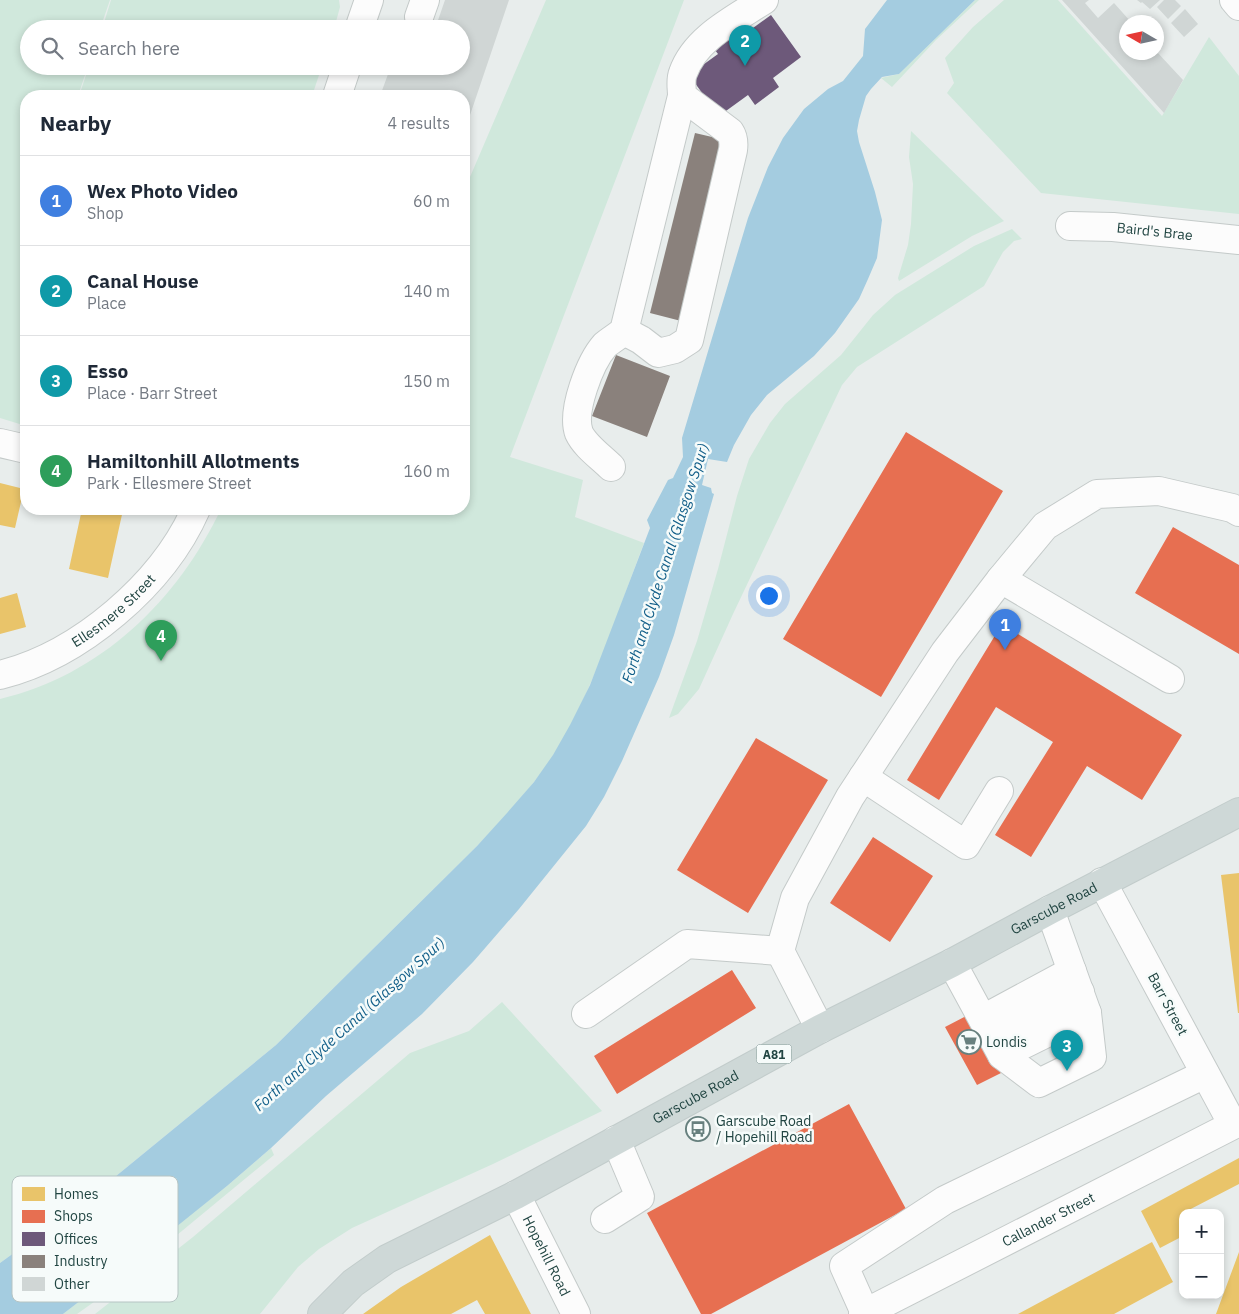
<!DOCTYPE html>
<meta charset="utf-8">
<style>
body{margin:0;font-family:"IBM Plex Sans",sans-serif;background:#f6f6f7;color:#1f2937}
.controls{position:absolute;right:15px;bottom:15px;display:grid;overflow:hidden;border-radius:10px;box-shadow:0 2px 8px #0003}
.controls button{width:45px;height:45px;display:grid;place-items:center;padding:0;border:0;border-bottom:1px solid #e0e1e3;background:#fff;color:#1f2937;font:25px sans-serif}
.compass{position:absolute;left:1119px;top:15px;width:45px;height:45px;border-radius:50%;background:#fff;box-shadow:0 2px 8px #0003;rotate:279deg}
.you{position:absolute;left:768px;top:595px;width:18px;height:18px;margin:-12px;border:4px solid #fff;border-radius:50%;background:#1a73e8;box-shadow:0 0 0 8px #1a73e833}
.badge{display:grid;place-items:center;width:32px;height:32px;border-radius:50%;background:#d93025;color:#fff;font-size:16px;font-weight:700}
.pin{position:absolute;translate:-50% -41px;filter:drop-shadow(0 1px 2px #0008)}
.pin::after{content:'';position:absolute;top:26px;width:18px;height:15px;background:inherit;clip-path:polygon(0 0,100% 0,50% 100%)}
.list{margin:0;padding:0;list-style:none}
h2{display:flex;justify-content:space-between;align-items:center;height:65px;margin:0;padding:0 20px;font-size:21px}
h2 small{font-size:16px;font-weight:400;color:#747a83}
.list li{display:grid;grid-template-columns:32px 1fr auto;gap:15px;align-items:center;box-sizing:border-box;height:90px;padding:0 20px;border-top:1px solid #e0e1e3}
.list b{display:block;font-size:19px;white-space:nowrap}
.list p{margin:0;font-size:16px;white-space:nowrap;color:#747a83}
.list em{font-size:16px;font-style:normal;color:#747a83}
.icon{flex:none;width:28px;height:28px;fill:none;stroke:currentColor;stroke-width:2;stroke-linecap:round;stroke-linejoin:round}
.map{position:relative;flex:none;width:1239px;height:1314px;overflow:hidden}
.search{position:absolute;background:#fff;box-shadow:0 2px 8px #0003;left:20px;top:20px;width:450px;height:55px;display:flex;align-items:center;gap:12px;box-sizing:border-box;padding:0 18px;border-radius:28px;color:#747a83;font-size:19px}
.panel{position:absolute;background:#fff;box-shadow:0 2px 8px #0003;left:20px;top:90px;width:450px;height:425px;border-radius:20px}
.map>svg:first-child{display:block}
.green{fill:#d0e8dc}
.water{fill:#a4cce0}
.homes{fill:#e9c46a}
.shops{fill:#e76f51}
.offices{fill:#6d597a}
.industry{fill:#8a817c}
.building{fill:#d0d6d5}
.lines{fill:none;stroke-linecap:round;stroke-linejoin:round}
.minor-casing{stroke:#c4cac9;stroke-width:30}
.major-casing{stroke:#c2cccb;stroke-width:30}
.minor{stroke:#fcfcfc;stroke-width:28}
.major{stroke:#ced8d7;stroke-width:28}
.labels{text-anchor:middle;dominant-baseline:central;stroke-width:5;stroke-linejoin:round;paint-order:stroke}
.shield{fill:#f6fbfa;stroke:#617c79;stroke-width:1}
.shield-label{font-size:12px;font-weight:bold;fill:#214542}
.street-label{font-size:14px;fill:#214542;stroke:#f6fbfa}
.poi-label{font-size:14px;fill:#214542;stroke:#f6fbfa;text-anchor:start}
.water-label{font-size:15px;font-style:italic;fill:#125f89;stroke:#f6fbfa}
.key{fill:#f6fbfa;stroke:#b6c4c3;stroke-width:1}
.key-label{font-size:14px;fill:#214542}
</style>
<div class="map">
<svg width="1239" height="1314" viewBox="0 0 1239 1314">
<rect width="100%" height="100%" fill="#e8edec"/>
<path class="green" d="M0 0H110L100 29H29V66H88L78 96H26V426L0 418Z
M111 0H339L340 7 334 29H102Z
M546 0H684L510 457 583 480 575 517 644 543C617 613 593 693 553 756 531 789 504 817 477 846L276 1045 88 1199 0 1263V699C101 675 177 601 221 509H464V191Z
M975 0H979L936 40 892 87 881 78 899 74Z
M1004 0H1058L1162 116 1209 37 1239 76V214L1041 193 947 93 954 83 945 58 973 27Z
M89 66H322L312 96H79Z
M911 131 1004 221 972 236 899 281 898 278 908 245 911 224 913 184 909 157Z
M1012 229 1022 239 1014 241 1003 252 984 286 857 367 842 385 733 614 699 689 678 714 669 718 697 641 718 569 737 496 749 459 770 423 785 404 841 355 873 315 895 295 974 246Z
M502 1002 602 1111 493 1164 352 1228 319 1249 298 1267 260 1314H95L193 1237 410 1053 469 1031Z
M271 1148 274 1155 108 1292 77 1314H63L227 1186Z"/>
<path class="water" d="M887 0H975L899 74 882 77 871 89 866 96 859 120 857 131 859 142 875 192 882 220 877 258 868 279 859 299 835 333 814 356 767 395 751 415 734 445 727 462 708 459 702 485 711 488 712 493 714 494 674 635 659 677 622 761 604 797 586 826 519 909 473 962 422 1014 326 1096 271 1148 227 1186 176 1227 63 1314H0V1263L88 1199 276 1045 477 846 507 813 534 782 553 755 570 725 590 685 650 528 647 520 668 480 673 478 683 457 682 438 748 218 768 167 783 138 804 109 828 89 843 81 863 56 865 29Z"/>
<path class="homes" d="M0 483 24 489 15 528 0 525Z
M82 509 123 510 108 578 69 569Z
M17 593 26 627 0 634V598Z
M1239 873V1013H1238L1221 875Z
M1239 1158V1184L1183 1213V1236L1160 1248 1141 1211Z
M490 1235 531 1314H485L477 1300 451 1314H363L401 1287Z
M1152 1242 1173 1282 1114 1314H1018Z
M1239 1252V1314H1216Z"/>
<path class="shops" d="M906 432 1003 491 881 697 783 639Z
M1173 527 1239 565V654L1135 593Z
M1002 624 1182 735 1142 800 1087 766 1031 857 995 835 1053 742 996 707 939 800 907 780Z
M756 738 828 780 748 913 677 870Z
M873 837 933 876 890 942 830 903Z
M732 970 756 1008 617 1094 594 1056Z
M1043 976 998 1066 1001 1073 977 1085 945 1027Z
M849 1104 906 1209 711 1314H701L647 1213Z"/>
<path class="offices" d="M771 15 801 57 773 78 779 87 755 105 748 95 719 116 689 75 718 54 712 46 735 28 742 36Z"/>
<path class="industry" d="M695 133 725 140 685 322 650 313Z
M616 355 670 376 647 437 592 416Z"/>
<path class="building" d="M445 0H509L467 124 464 123V96H380L391 66H461V29H435Z
M1062 0H1089L1085 3 1098 18 1114 3 1131 22H1126V52H1157L1183 80 1164 113Z
M1137 0H1160L1150 9 1142 2 1141 3Z
M1164 0H1175L1181 6 1168 19 1157 7Z
M1185 9 1198 24 1184 37 1171 23Z"/>
<g class="lines">
<defs>
<g id="minor">
<path d="M1234 0 1239 6"/>
<path d="M419 17 425 0"/>
<path d="M359 29 369 0"/>
<path d="M337 96 347 66"/>
<path id="s1" d="M1070 226 1113 227 1239 240"/>
<path d="M624 331 641 340 658 353 675 349 689 340 733 150C734 143 734 138 730 132L682 96C682 88 680 80 683 73 695 38 735 19 764 0"/>
<path d="M0 443 26 449"/>
<path d="M611 467C601 457 585 446 579 433 571 411 590 362 605 345 611 340 618 336 624 331L682 96"/>
<path d="M1001 579 1170 679"/>
<path id="s2" d="M0 675C80 655 163 584 196 509"/>
<path d="M863 777 966 845 999 791"/>
<path d="M952 963 1002 1055 1039 1083 1092 1057 1087 1013 1050 910"/>
<path d="M586 1014 687 944 780 951"/>
<path d="M983 1019 1072 971"/>
<path d="M820 1029 780 951 795 898 850 797 945 652 1001 579 1045 526 1097 494 1159 491 1232 508 1239 512"/>
<path d="M992 1036 1080 992"/>
<path d="M1002 1055 1087 1013"/>
<path id="s3" d="M516 1195 576 1314"/>
<path d="M605 1219 640 1197 616 1140"/>
<path d="M865 1313 844 1266 945 1200 1205 1074"/>
<path id="s4" d="M863 1314 1233 1125 1102 882"/>
</g>
<g id="major">
<path id="s5" d="M322 1314 353 1283 387 1259 516 1195 820 1029 952 963 1050 910 1239 812"/>
</g>
</defs>
<use href="#minor" class="minor-casing"/>
<use href="#major" class="major-casing"/>
<use href="#minor" class="minor"/>
<use href="#major" class="major"/>
</g>
<defs>
<symbol id="supermarket-ring" viewBox="-11 -11 22 22"><circle r="9.5" fill="#f6fbfa" stroke="#67807e" stroke-width="1.5"/><path d="M-6-5.5h2.5l.6 2H6L4.5 2H-2.5L-4.4-4H-6ZM-1.5 3.2a1.3 1.3 0 1 0 .1 0ZM3 3.2a1.3 1.3 0 1 0 .1 0Z" fill="#67807e"/></symbol>
<symbol id="bus-ring" viewBox="-11 -11 22 22"><circle r="9.5" fill="#f6fbfa" stroke="#67807e" stroke-width="1.5"/><path d="M-5-6H5V4H4V6H2V4H-2V6H-4V4H-5ZM-3.5-4V0h7V-4ZM-3.5 1.2v1.5H-2V1.2ZM2 1.2v1.5H3.5V1.2Z" fill="#67807e"/></symbol>
</defs>
<g fill-rule="evenodd">
<use href="#supermarket-ring" x="955" y="1028" width="28" height="28"/>
<use href="#bus-ring" x="684" y="1115" width="28" height="28"/>
</g>
<g class="labels">
<rect class="shield" x="756.5" y="1044.5" width="35" height="19" rx="4"/>
<g class="shield-label">
<text x="774" y="1054">A81</text>
</g>
<g class="street-label">
<text stroke="none"><textPath href="#s1" startOffset="85">Baird's Brae</textPath></text>
<text stroke="none"><textPath href="#s2" startOffset="132">Ellesmere Street</textPath></text>
<text stroke="none"><textPath href="#s5" startOffset="839">Garscube Road</textPath></text>
<text transform="translate(1168 1004) rotate(62)">Barr Street</text>
<text stroke="none"><textPath href="#s5" startOffset="434">Garscube Road</textPath></text>
<text stroke="none"><textPath href="#s4" startOffset="208">Callander Street</textPath></text>
<text stroke="none"><textPath href="#s3" startOffset="68">Hopehill Road</textPath></text>
</g>
<g class="poi-label">
<text x="986" y="1042">Londis</text>
<text x="716" y="1121">Garscube Road<tspan x="716" dy="16">/ Hopehill Road</tspan></text>
</g>
<g class="water-label">
<text transform="translate(665 563) rotate(-72)">Forth and Clyde Canal (Glasgow Spur)</text>
<text transform="translate(349 1024) rotate(-42)">Forth and Clyde Canal (Glasgow Spur)</text>
</g>
</g>
<rect x="12" y="1176" width="166" height="126" rx="8" class="key"/>
<rect x="22" y="1187" width="23" height="14" fill="#e9c46a"/>
<rect x="22" y="1210" width="23" height="13" fill="#e76f51"/>
<rect x="22" y="1232" width="23" height="14" fill="#6d597a"/>
<rect x="22" y="1255" width="23" height="13" fill="#8a817c"/>
<rect x="22" y="1277" width="23" height="14" fill="#d0d6d5"/>
<g class="key-label">
<text x="54" y="1199">Homes</text>
<text x="54" y="1221">Shops</text>
<text x="54" y="1244">Offices</text>
<text x="54" y="1266">Industry</text>
<text x="54" y="1289">Other</text>
</g>
</svg>
<div class="controls">
<button>+</button>
<button>−</button>
</div>
<svg class="compass" viewBox="-18 -18 36 36"><path d="M0-13l5 13h-10z" fill="#e53935"/><path d="M0 13l5-13h-10z" fill="#747a83"/></svg>
<div class="you"></div>
<div class="pin badge" style="left:1005px;top:650px;background:#3f7fe0">1</div>
<div class="pin badge" style="left:745px;top:66px;background:#0f9aa8">2</div>
<div class="pin badge" style="left:1067px;top:1071px;background:#0f9aa8">3</div>
<div class="pin badge" style="left:161px;top:661px;background:#2e9e5b">4</div>
<div class="search"><svg class="icon" aria-label="search" viewBox="0 0 24 24"><circle cx="10" cy="10" r="6"/><path d="M15 15l6 6"/></svg>Search here</div>
<section class="panel">
<h2>Nearby<small>4 results</small></h2>
<ul class="list">
<li><span class="badge" style="background:#3f7fe0">1</span><div><b>Wex Photo Video</b><p>Shop</p></div><em>60 m</em></li>
<li><span class="badge" style="background:#0f9aa8">2</span><div><b>Canal House</b><p>Place</p></div><em>140 m</em></li>
<li><span class="badge" style="background:#0f9aa8">3</span><div><b>Esso</b><p>Place · Barr Street</p></div><em>150 m</em></li>
<li><span class="badge" style="background:#2e9e5b">4</span><div><b>Hamiltonhill Allotments</b><p>Park · Ellesmere Street</p></div><em>160 m</em></li>
</ul>
</section>
</div>
